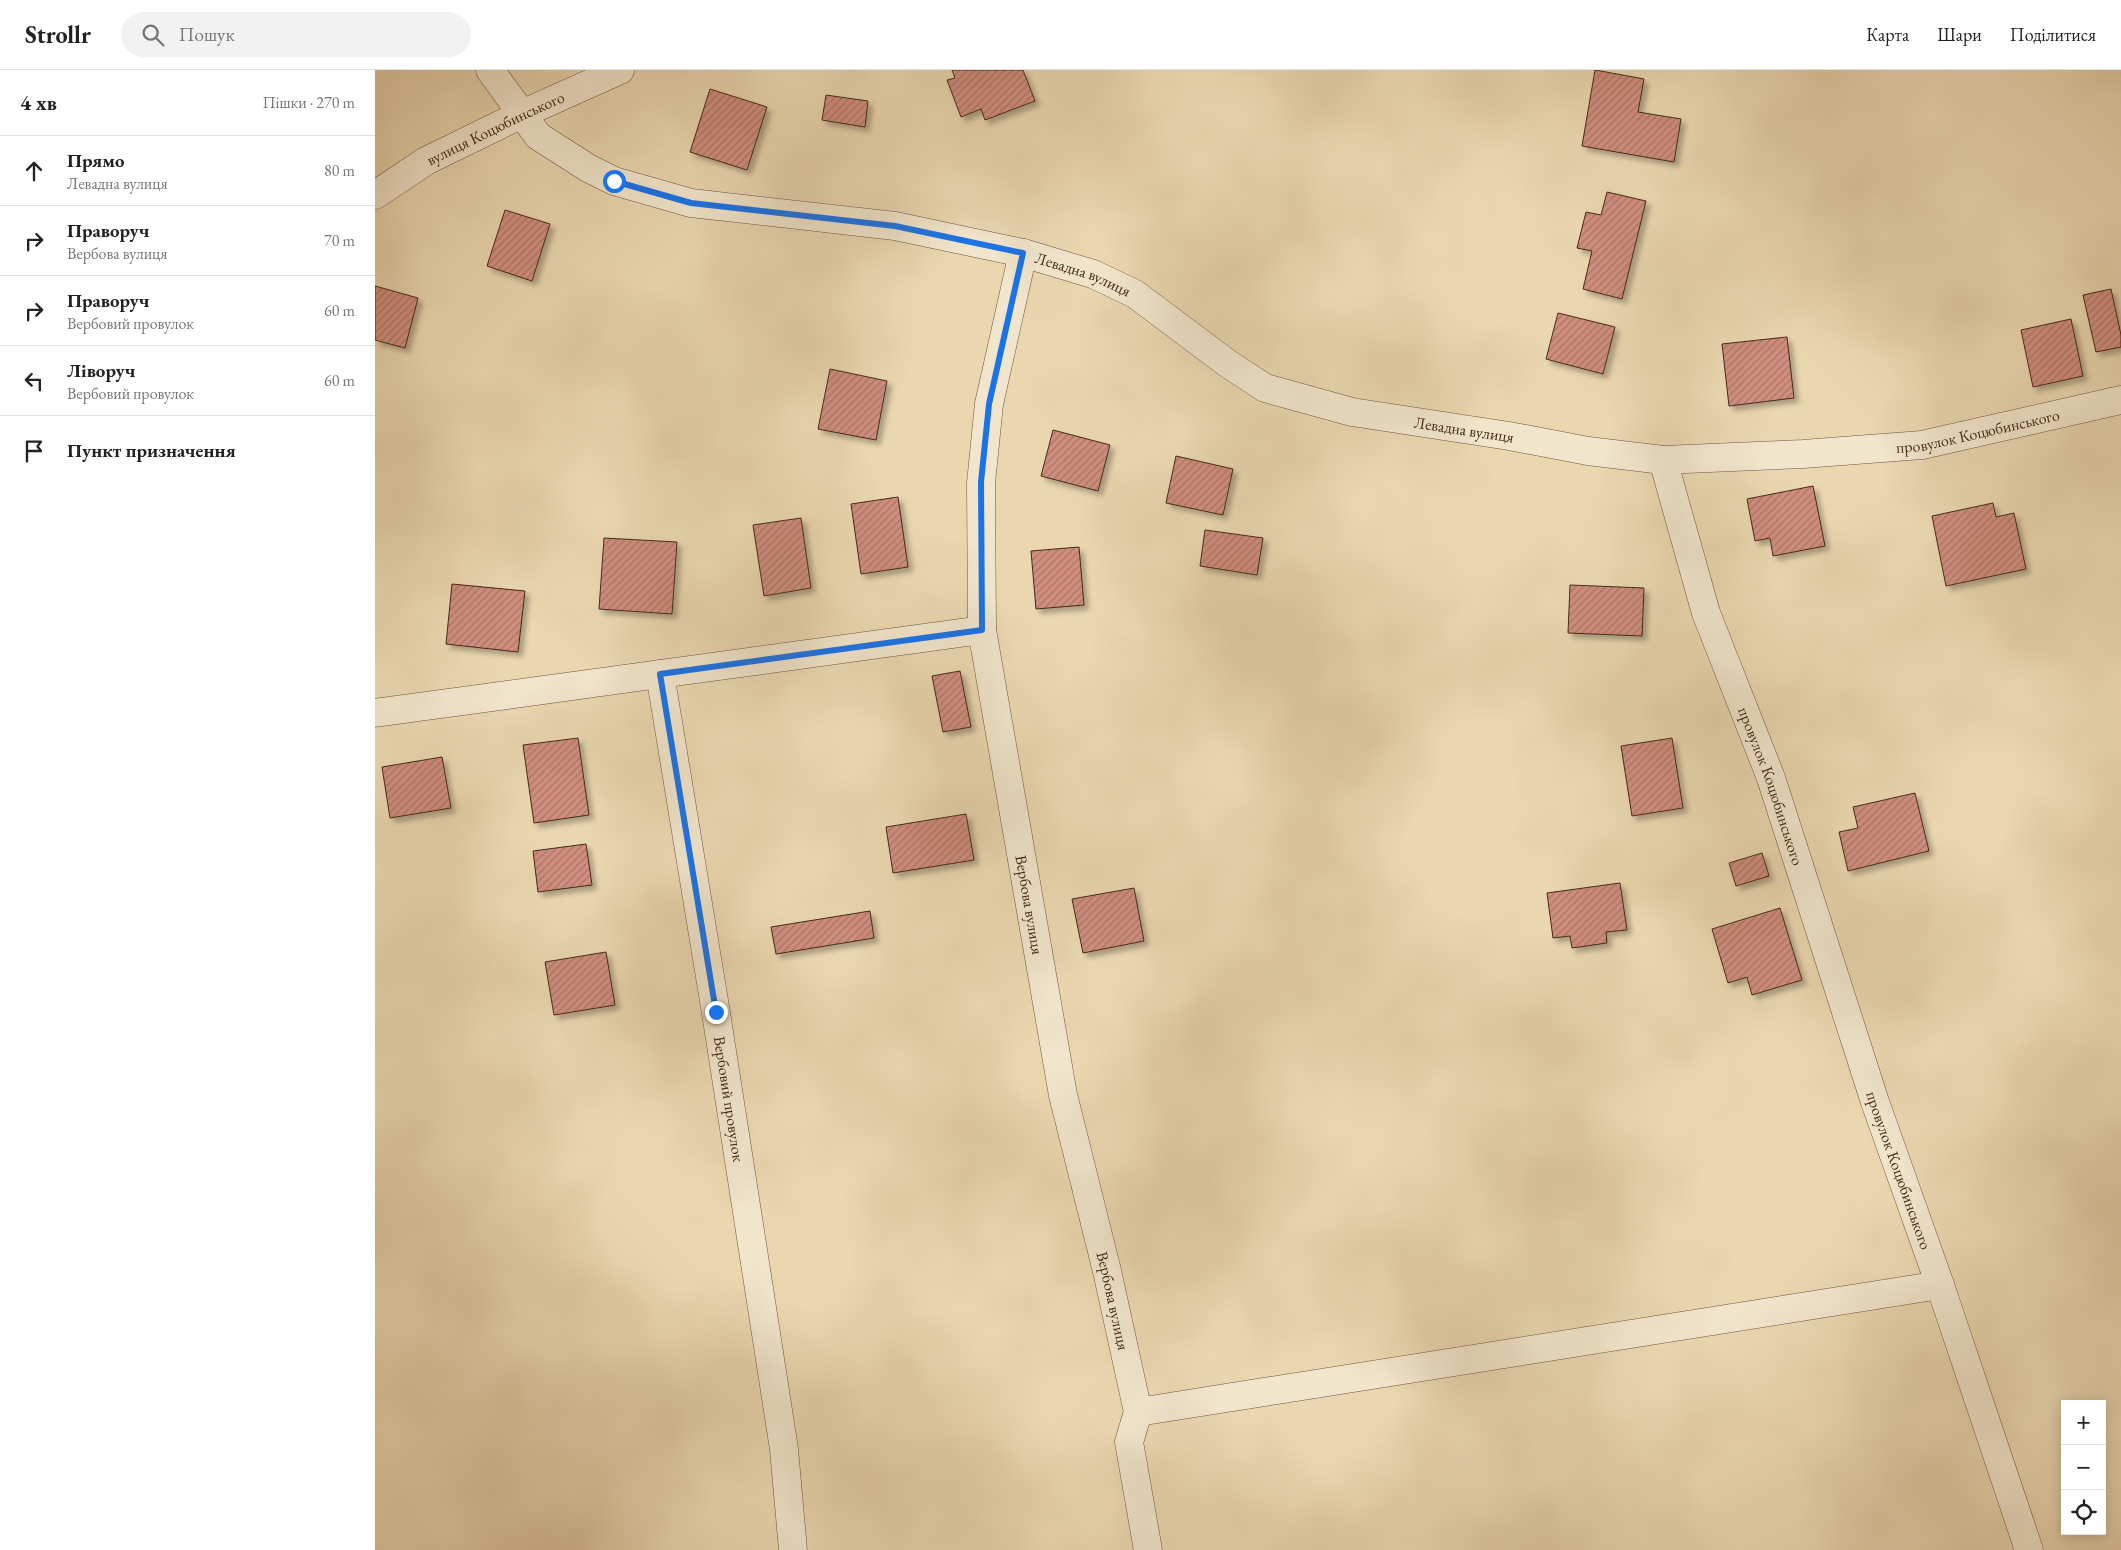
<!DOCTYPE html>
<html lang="uk">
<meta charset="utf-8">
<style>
body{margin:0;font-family:"EB Garamond",serif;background:#f2f2f2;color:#222}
.controls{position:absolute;right:15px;bottom:15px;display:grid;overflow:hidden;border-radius:0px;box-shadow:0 2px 12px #0003}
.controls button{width:45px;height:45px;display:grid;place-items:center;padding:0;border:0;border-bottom:1px solid #e0e0e0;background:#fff;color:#222;font:25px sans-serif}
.stop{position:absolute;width:15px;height:15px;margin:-11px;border:4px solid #1a73e8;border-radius:50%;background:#fff}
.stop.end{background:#1a73e8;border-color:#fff;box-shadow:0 1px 5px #0008}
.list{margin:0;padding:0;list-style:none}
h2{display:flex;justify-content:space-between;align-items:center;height:65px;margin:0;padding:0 20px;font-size:21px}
h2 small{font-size:16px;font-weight:400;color:#767676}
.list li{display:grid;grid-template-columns:32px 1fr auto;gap:15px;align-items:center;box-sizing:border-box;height:70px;padding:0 20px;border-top:1px solid #e0e0e0}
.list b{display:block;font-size:19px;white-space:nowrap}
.list p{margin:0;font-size:16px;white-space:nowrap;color:#767676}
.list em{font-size:16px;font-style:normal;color:#767676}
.icon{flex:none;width:28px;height:28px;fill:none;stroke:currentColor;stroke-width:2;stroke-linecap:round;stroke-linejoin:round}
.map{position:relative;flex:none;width:1746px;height:1480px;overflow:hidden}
header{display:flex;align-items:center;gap:30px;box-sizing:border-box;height:70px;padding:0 25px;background:#fff;border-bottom:1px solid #e0e0e0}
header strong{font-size:24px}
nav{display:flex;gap:28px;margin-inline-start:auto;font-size:18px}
.search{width:350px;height:45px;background:#f2f2f2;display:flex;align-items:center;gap:12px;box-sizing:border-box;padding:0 18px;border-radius:28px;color:#767676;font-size:19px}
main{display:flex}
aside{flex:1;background:#fff}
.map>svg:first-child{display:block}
.building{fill:url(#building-hatch);stroke:#452917;filter:url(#shadow)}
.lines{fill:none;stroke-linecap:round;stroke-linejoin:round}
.minor-casing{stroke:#6e543d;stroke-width:29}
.minor{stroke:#f1e5cc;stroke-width:28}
.route{stroke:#1a73e8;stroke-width:6}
.labels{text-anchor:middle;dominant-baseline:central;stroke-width:4.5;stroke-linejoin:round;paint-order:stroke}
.street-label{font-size:16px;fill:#452917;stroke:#f1e5cc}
</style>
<header>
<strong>Strollr</strong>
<div class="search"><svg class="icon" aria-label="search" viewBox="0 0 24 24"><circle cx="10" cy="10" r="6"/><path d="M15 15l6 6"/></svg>Пошук</div>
<nav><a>Карта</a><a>Шари</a><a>Поділитися</a></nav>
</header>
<main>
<aside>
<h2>4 хв<small>Пішки · 270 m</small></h2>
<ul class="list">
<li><svg class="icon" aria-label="ahead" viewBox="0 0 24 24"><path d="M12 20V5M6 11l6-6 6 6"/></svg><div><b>Прямо</b><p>Левадна вулиця</p></div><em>80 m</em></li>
<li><svg class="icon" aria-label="right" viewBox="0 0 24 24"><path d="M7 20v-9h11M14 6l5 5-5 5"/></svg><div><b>Праворуч</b><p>Вербова вулиця</p></div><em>70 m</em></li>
<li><svg class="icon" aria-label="right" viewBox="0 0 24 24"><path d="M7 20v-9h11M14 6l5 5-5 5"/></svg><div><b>Праворуч</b><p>Вербовий провулок</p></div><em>60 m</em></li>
<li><svg class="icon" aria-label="left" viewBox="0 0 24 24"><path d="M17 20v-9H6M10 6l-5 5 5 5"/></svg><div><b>Ліворуч</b><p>Вербовий провулок</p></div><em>60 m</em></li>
<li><svg class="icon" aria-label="arrive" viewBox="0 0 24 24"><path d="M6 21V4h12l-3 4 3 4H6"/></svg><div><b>Пункт призначення</b></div></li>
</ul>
</aside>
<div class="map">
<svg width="1746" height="1480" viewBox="0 0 1746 1480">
<defs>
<pattern id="building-hatch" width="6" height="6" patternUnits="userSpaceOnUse" patternTransform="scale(1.25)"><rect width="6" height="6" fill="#d08e7f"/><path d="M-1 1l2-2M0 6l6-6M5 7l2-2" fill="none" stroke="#ab7467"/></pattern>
<filter id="shadow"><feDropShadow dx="4.5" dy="4.5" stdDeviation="2.5" flood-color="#0004"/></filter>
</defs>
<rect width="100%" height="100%" fill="#ead7b0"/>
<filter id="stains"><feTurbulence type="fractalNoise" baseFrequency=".004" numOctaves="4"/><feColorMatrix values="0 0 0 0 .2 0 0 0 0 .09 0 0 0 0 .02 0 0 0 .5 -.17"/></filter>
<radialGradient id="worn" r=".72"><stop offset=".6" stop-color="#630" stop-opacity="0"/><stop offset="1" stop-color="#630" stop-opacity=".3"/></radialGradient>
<path class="building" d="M577 0H648L660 31 610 50 606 39 586 47 572 10 580 8Z
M1220 0 1269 9 1263 42 1306 49 1299 92 1207 76Z
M335 19 392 37 372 100 315 82Z
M451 25 493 31 490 57 447 50Z
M1232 122 1271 131 1247 229 1208 219 1217 181 1202 178 1211 142 1226 145Z
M130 140 175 154 157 211 112 196Z
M0 216 43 228 30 278 0 270Z
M1736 219 1746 265V277L1721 282 1708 225Z
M1183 243 1240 257 1228 304 1171 289Z
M1696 249 1708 306 1658 317 1646 260Z
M1412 267 1419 328 1354 336 1347 274Z
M455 299 512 311 501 370 443 359Z
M678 360 735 375 723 421 666 406Z
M801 386 858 399 848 445 791 433Z
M1438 416 1450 476 1398 486 1395 468 1380 471 1372 429Z
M523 427 533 497 486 504 476 434Z
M1618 433 1621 447 1639 443 1651 499 1571 516 1557 446Z
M426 448 436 518 389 526 378 455Z
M830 460 888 468 882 505 825 496Z
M229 468 302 472 297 544 224 539Z
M704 477 709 535 661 539 656 481Z
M77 514 150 521 143 582 71 574Z
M1195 515 1269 518 1267 566 1193 563Z
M585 601 596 657 568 662 557 606Z
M203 668 214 745 159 753 148 675Z
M1297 668 1308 738 1257 746 1246 676Z
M67 687 76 738 15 748 7 697Z
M1540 723 1554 781 1473 801 1464 762 1483 758 1478 737Z
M591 744 599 790 518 803 511 757Z
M211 774 217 815 163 822 158 781Z
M1387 783 1394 806 1361 816 1354 793Z
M1245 813 1252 860 1231 862 1232 873 1197 878 1195 866 1178 868 1172 823Z
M759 818 769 871 708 883 697 829Z
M1405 838 1427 910 1377 925 1372 907 1353 913 1337 859Z
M495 841 499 868 401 884 396 857Z
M231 882 240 935 179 945 170 892Z"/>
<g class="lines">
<defs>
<g id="minor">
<path id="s1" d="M115 0 163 66 213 98 239 111 316 133 520 156 648 183 718 204 760 224 852 293 890 318 977 342 1134 366 1213 381 1288 390 1428 384 1547 375 1746 330"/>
<path id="s2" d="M0 125 51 91 147 44 245 0"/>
<path id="s3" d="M648 183 614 334 606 413 607 560 688 1025 732 1201 763 1342 754 1372 773 1480"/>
<path id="s4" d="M1288 390 1331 543 1396 708 1500 1032 1565 1215 1654 1480"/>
<path d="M0 643 285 604"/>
<path d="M763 1342 1565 1215"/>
<path d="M418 1480 409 1379 341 943 285 604 607 560"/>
</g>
</defs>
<use href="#minor" class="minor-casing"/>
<use href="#minor" class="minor"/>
</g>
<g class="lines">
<path class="route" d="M239 111 316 133 520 156 648 183 614 334 606 412 607 560 285 604 341 942"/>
</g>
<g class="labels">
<g class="street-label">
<text stroke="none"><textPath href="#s2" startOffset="138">вулиця Коцюбинського</textPath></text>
<text stroke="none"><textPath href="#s1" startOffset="650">Левадна вулиця</textPath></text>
<text stroke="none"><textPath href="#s1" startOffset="1588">провулок Коцюбинського</textPath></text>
<text stroke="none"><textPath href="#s1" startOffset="1070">Левадна вулиця</textPath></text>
<text stroke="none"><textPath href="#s4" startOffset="344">провулок Коцюбинського</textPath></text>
<text stroke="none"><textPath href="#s3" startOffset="660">Вербова вулиця</textPath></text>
<text transform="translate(354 1029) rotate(81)">Вербовий провулок</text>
<text stroke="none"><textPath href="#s4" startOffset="749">провулок Коцюбинського</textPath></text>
<text stroke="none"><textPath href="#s3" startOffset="1065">Вербова вулиця</textPath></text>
</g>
</g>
<rect width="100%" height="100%" filter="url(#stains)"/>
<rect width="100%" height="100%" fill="url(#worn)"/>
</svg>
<div class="controls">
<button>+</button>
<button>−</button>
<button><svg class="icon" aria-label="locate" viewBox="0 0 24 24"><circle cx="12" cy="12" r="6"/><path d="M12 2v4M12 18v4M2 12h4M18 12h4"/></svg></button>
</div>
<div class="stop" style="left:239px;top:111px"></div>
<div class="stop end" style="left:341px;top:942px"></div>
</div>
</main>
